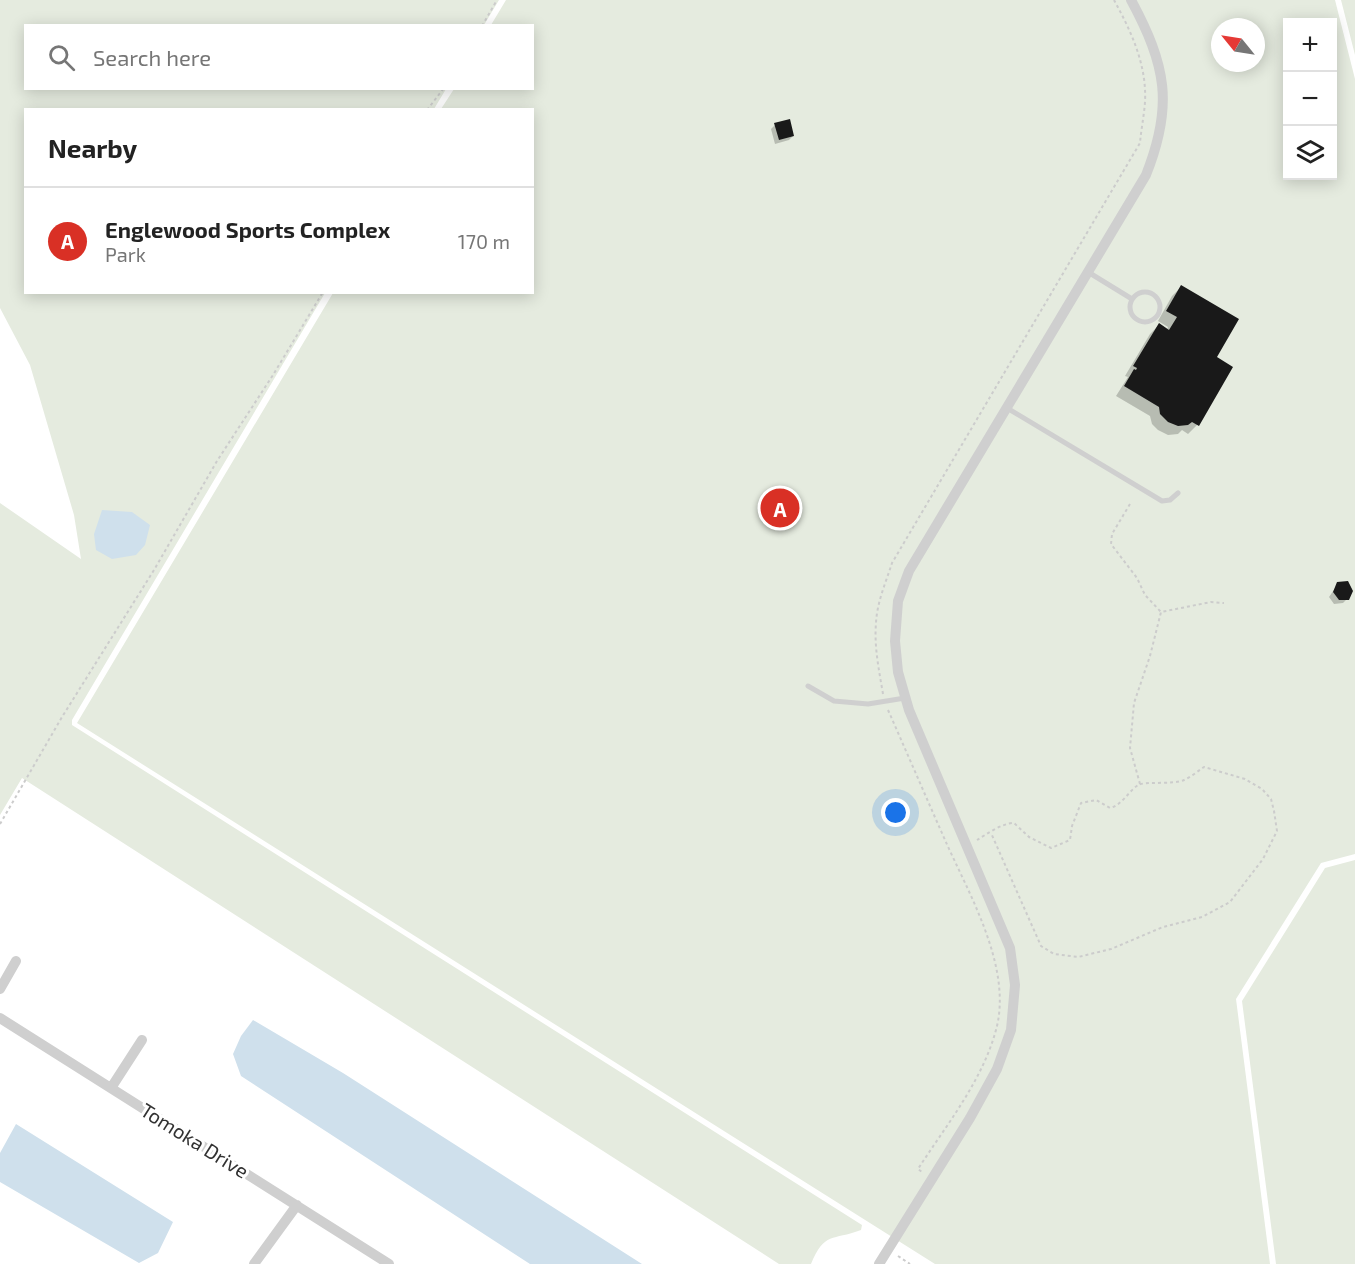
<!DOCTYPE html>
<meta charset="utf-8">
<style>
body{margin:0;font-family:"Exo 2",sans-serif;background:#f6f6f6;color:#222}
.controls{position:absolute;right:18px;top:18px;display:grid;overflow:hidden;border-radius:0px;box-shadow:0 3px 15px #0003}
.controls button{width:54px;height:54px;display:grid;place-items:center;padding:0;border:0;border-bottom:2px solid #e0e0e0;background:#fff;color:#222;font:30px sans-serif}
.compass{position:absolute;left:1211px;top:18px;width:54px;height:54px;border-radius:50%;background:#fff;box-shadow:0 3px 15px #0003;rotate:300deg}
.you{position:absolute;left:896px;top:813px;width:21px;height:21px;margin:-15px;border:4px solid #fff;border-radius:50%;background:#1a73e8;box-shadow:0 0 0 9px #1a73e833}
.badge{display:grid;place-items:center;width:39px;height:39px;border-radius:50%;background:#d93025;color:#fff;font-size:20px;font-weight:700}
.pin{position:absolute;translate:-50% -50%;border:3px solid #fff;box-shadow:0 2px 6px #0006}
.list{margin:0;padding:0;list-style:none}
h2{display:flex;justify-content:space-between;align-items:center;height:78px;margin:0;padding:0 24px;font-size:26px}
h2 small{font-size:20px;font-weight:400;color:#767676}
.list li{display:grid;grid-template-columns:39px 1fr auto;gap:18px;align-items:center;box-sizing:border-box;height:108px;padding:0 24px;border-top:2px solid #e0e0e0}
.list b{display:block;font-size:22px;white-space:nowrap}
.list p{margin:0;font-size:20px;white-space:nowrap;color:#767676}
.list em{font-size:20px;font-style:normal;color:#767676}
.icon{flex:none;width:33px;height:33px;fill:none;stroke:currentColor;stroke-width:2;stroke-linecap:round;stroke-linejoin:round}
.map{position:relative;flex:none;width:1355px;height:1264px;overflow:hidden}
.search{position:absolute;background:#fff;box-shadow:0 3px 15px #0003;left:24px;top:24px;width:510px;height:66px;display:flex;align-items:center;gap:15px;box-sizing:border-box;padding:0 21px;border-radius:0px;color:#767676;font-size:22px}
.panel{position:absolute;background:#fff;box-shadow:0 3px 15px #0003;left:24px;top:108px;width:510px;height:186px;border-radius:0px}
.map>svg:first-child{display:block}
.green{fill:#e5ebdf;fill-rule:evenodd}
.water{fill:#cfe0ec}
.shadow{fill:#0003}
.building{fill:#191919}
.lines{fill:none;stroke-linecap:round;stroke-linejoin:round}
.path{stroke:#ccc;stroke-width:2;stroke-dasharray:3 3;stroke-linecap:butt}
.lane{stroke:#cfcfcf;stroke-width:5}
.street{stroke:#cfcfcf;stroke-width:10}
.labels{text-anchor:middle;dominant-baseline:central;stroke-width:6;stroke-linejoin:round;paint-order:stroke}
.street-label{font-size:20px;fill:#323232;stroke:#fff}
</style>
<div class="map">
<svg width="1355" height="1264" viewBox="0 0 1355 1264">
<rect width="100%" height="100%" fill="#fff"/>
<path class="green" d="M0 0H499L484 25 26 26V88L446 89 434 109 26 110V292L325 293 72 720V725L862 1225 861 1230C832 1241 825 1231 811 1264H779L22 778 0 815V503L81 559 74 515 30 365 0 308Z
M506 0H1335L1355 79V854L1321 863 1236 999 1270 1264H935L77 723 333 293 532 292V110L441 109 454 89 532 88V26L491 25ZM1288 22H1332V176H1288ZM1220 27H1256V63H1220Z
M1341 0H1355V55Z
M1355 860V1264H1276L1242 1001 1325 868Z"/>
<path class="water" d="M102 510 132 512 150 525 145 545 136 555 112 559 96 550 94 534Z
M253 1020 343 1073 642 1264H530L241 1076 233 1054 241 1036Z
M16 1124 173 1222 158 1253 139 1263 0 1182V1153Z"/>
<path class="shadow" d="M775 125 793 136 789 140 775 144 771 129Z
M1181 287 1215 358 1197 425 1188 434 1182 430 1178 434 1168 435 1158 430 1152 424 1150 416 1116 396 1128 377 1125 376 1150 334 1159 325 1167 330 1168 327 1158 321 1172 296Z
M1338 584 1347 599 1343 603 1334 604 1329 597Z"/>
<path class="building" d="M790 119 794 136 779 140 774 123Z
M1181 285 1239 319 1217 357 1233 367 1199 426 1192 422 1188 425 1178 426 1168 422 1160 414 1159 407 1124 386 1134 369 1136 370 1137 368 1133 366 1159 323 1169 330 1177 317 1166 311Z
M1348 581 1353 591 1349 600H1339L1333 592 1337 582Z"/>
<g class="lines">
<path class="path" d="M482 26 497 0
M427 110 444 88
M1130 504 1112 534 1111 544 1137 578 1145 595 1161 612
M883 694C879 670 874 647 876 623 877 602 886 582 892 563L1140 143C1141 130 1144 116 1145 102 1147 65 1131 31 1114 0
M888 710C907 753 926 797 945 840 969 894 1011 965 997 1026 984 1079 947 1124 918 1169L922 1172
M1140 784 1130 748 1134 703 1150 656 1161 612 1211 602 1224 603
M0 824 62 717 154 570 217 461 273 375 323 292
M977 840C987 834 1002 823 1014 823L1029 837 1051 848 1070 840 1072 826 1081 803 1096 800 1110 808C1122 805 1128 792 1138 785 1145 781 1173 785 1184 780 1191 777 1198 771 1204 767L1245 779 1262 789 1271 799 1274 811 1277 831 1263 859 1230 902 1202 917 1163 927 1111 949 1078 957 1054 954 1041 946 991 833
M898 1256 910 1264"/>
<path class="lane" d="M1088 272 1132 299
M1130 307a15 15 0 1 1 30 0a15 15 0 1 1-30 0Z
M1007 408 1162 501 1170 500 1178 493
M808 686 834 701 868 704 905 698"/>
<path class="street" d="M0 989 16 961
M0 1018 389 1264
M111 1088 142 1040
M254 1264 297 1205
M879 1264 970 1118 997 1069 1011 1030 1015 985 1010 948 909 710 898 672 895 641 898 601 909 571 1146 175C1174 105 1166 65 1131 0"/>
</g>
<g class="labels">
<g class="street-label">
<text transform="translate(195 1140) rotate(32)">Tomoka Drive</text>
</g>
</g>
</svg>
<div class="controls">
<button>+</button>
<button>−</button>
<button><svg class="icon" aria-label="layers" viewBox="0 0 24 24"><path d="M12 4l9 5-9 5-9-5zM3 14l9 5 9-5"/></svg></button>
</div>
<svg class="compass" viewBox="-18 -18 36 36"><path d="M0-13l5 13h-10z" fill="#e53935"/><path d="M0 13l5-13h-10z" fill="#767676"/></svg>
<div class="you"></div>
<div class="pin badge" style="left:780px;top:508px">A</div>
<div class="search"><svg class="icon" aria-label="search" viewBox="0 0 24 24"><circle cx="10" cy="10" r="6"/><path d="M15 15l6 6"/></svg>Search here</div>
<section class="panel">
<h2>Nearby<small></small></h2>
<ul class="list">
<li><span class="badge">A</span><div><b>Englewood Sports Complex</b><p>Park</p></div><em>170 m</em></li>
</ul>
</section>
</div>
